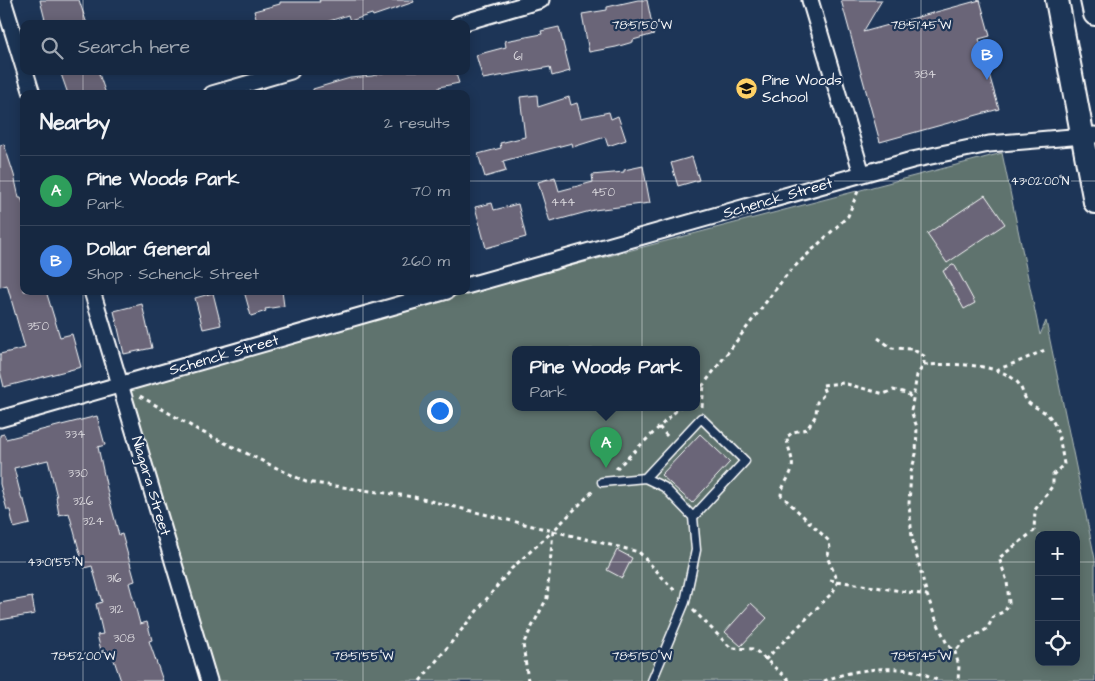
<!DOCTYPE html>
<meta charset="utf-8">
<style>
body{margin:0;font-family:"Architects Daughter",sans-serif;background:#23344c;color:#f1f3f6}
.controls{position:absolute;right:15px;bottom:15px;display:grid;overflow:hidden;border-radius:10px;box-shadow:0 2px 12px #0003}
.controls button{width:45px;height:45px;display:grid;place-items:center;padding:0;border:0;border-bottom:1px solid #35445a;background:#162841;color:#f1f3f6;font:25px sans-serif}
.you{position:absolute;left:439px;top:410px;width:18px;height:18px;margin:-12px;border:4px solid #fff;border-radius:50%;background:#1a73e8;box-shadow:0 0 0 8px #1a73e833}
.badge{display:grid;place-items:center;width:32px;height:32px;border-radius:50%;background:#d6ab8b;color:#fff;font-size:16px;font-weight:700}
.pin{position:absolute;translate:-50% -41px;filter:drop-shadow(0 1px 2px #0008)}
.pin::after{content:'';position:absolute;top:26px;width:18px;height:15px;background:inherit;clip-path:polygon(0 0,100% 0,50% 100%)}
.popup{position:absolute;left:512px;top:346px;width:188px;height:65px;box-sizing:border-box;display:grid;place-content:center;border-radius:10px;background:#162841;filter:drop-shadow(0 1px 4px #0005);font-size:16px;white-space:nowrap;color:#9ea6b1}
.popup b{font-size:19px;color:#f1f3f6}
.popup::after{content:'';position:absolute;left:50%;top:100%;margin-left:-10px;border:10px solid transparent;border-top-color:#162841}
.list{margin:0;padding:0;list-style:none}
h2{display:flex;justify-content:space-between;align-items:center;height:65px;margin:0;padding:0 20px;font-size:21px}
h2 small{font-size:16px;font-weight:400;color:#9ea6b1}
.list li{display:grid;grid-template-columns:32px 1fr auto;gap:15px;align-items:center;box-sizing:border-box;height:70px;padding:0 20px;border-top:1px solid #35445a}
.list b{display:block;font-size:19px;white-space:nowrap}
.list p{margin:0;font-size:16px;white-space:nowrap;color:#9ea6b1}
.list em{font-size:16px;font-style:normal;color:#9ea6b1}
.icon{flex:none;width:28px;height:28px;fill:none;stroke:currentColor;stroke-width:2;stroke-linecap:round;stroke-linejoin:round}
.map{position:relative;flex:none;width:1095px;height:681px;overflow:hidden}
.search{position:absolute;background:#162841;box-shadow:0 2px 12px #0003;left:20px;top:20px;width:450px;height:55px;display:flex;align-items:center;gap:12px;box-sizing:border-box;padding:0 18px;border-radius:10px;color:#9ea6b1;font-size:19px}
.panel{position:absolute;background:#162841;box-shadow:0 2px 12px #0003;left:20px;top:90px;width:450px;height:205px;border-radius:10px}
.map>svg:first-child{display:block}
.green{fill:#5e736e;stroke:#aeb9b6;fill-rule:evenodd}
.building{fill:#6a6578;stroke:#fff}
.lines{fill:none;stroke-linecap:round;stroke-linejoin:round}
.lane-casing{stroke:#fff;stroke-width:11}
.street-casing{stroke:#fff;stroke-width:19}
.primary-casing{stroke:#fff;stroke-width:26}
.path{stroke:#fff;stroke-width:3;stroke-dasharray:4 4;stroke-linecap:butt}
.lane{stroke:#1d3557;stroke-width:8}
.street{stroke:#1d3557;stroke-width:15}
.primary{stroke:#1d3557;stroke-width:22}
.ticks{fill:none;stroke:#fff;stroke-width:1;stroke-opacity:0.45}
.labels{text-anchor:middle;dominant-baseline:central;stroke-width:4.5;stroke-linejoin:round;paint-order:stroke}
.number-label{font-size:12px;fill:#dad8dd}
.poi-label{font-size:15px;fill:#fff;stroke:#1d3557;text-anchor:start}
.street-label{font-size:15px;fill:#fff;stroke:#1d3557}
.ticks-label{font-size:12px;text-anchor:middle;fill:#fff;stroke:#1d3557;stroke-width:4.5;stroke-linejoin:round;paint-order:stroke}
</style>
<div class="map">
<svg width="1095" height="681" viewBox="0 0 1095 681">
<rect width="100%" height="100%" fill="#1d3557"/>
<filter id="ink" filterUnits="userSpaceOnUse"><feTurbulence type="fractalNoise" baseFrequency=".02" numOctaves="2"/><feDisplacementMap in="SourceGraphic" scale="10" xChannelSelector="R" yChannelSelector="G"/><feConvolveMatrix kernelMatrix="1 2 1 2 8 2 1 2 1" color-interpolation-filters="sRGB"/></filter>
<g filter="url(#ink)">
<path class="green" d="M1002 153 1040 335 1046 321 1095 559V681H209L120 384ZM516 349H696V407H516ZM1039 535H1076V662H1039Z"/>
<path class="building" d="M40 0H79L87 24H46Z
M319 0H413L414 2 373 16 372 14 350 21 348 15 320 24H258L254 11 280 4V2H320Z
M638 0H647L654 34 633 40V42L616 47 589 52 582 14 607 10V7Z
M841 0H882L863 32 980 0 990 36 979 39 999 109 880 142Z
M559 27 570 71 552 76 550 67 483 79 476 55 506 47 505 41 542 34 541 31Z
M60 71H98L106 94H68Z
M390 71H455L459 83 439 87 440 94H313V89L350 78 372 76Z
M537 95 538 107 569 97 571 105 577 103 581 118 609 112 611 119 618 116 626 140 608 146 605 137 573 147 572 143 503 161 506 171 485 177 478 154 501 148 500 143 525 137 520 97Z
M4 144 14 175 19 198H21L24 205V291H46L60 337 72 334 81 367 4 387 0 371V354L25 348 7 285 0 287V145Z
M692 157 699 180 678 186 671 163Z
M643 166 650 203 594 210 550 222 538 182 555 177 559 191 593 182 592 175 624 172V170Z
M985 195 1005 224 947 263 927 234Z
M492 203 494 210 518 204 526 237 486 248 475 207Z
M954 264 975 303 964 309 943 271Z
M244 291H282L284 306 265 309 266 311 251 316Z
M213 293 221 325 203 329 195 298Z
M142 304 152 348 124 354 114 311Z
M97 416 105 445 98 447 109 498 119 535 122 534 135 581 129 583 140 624 147 622 152 640 149 641 163 681H121L111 651 102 654 97 635 103 634 96 604 102 602 92 566 84 568 69 513 59 515 56 497H57L48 460 14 468 22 500H24L30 524 14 528 10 510H7L0 484V435L4 434 6 439Z
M700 434 730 462 692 503 661 475Z
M617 550 632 558 622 578 607 570Z
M32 597 35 614 0 620V603Z
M751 603 767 618 741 646 725 632Z"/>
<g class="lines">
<defs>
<path id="lane" d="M645 478 701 418 745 461 693 517
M602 482 645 478 664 487 693 517 696 550 685 602 652 681"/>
<path id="street" d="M3 0 24 68
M810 0 862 174
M458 24 541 0
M25 71 32 94
M212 94 291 71
M466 286 912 160 989 144 1095 135
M92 291 209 681
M0 419 447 291"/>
<path id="primary" d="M1057 0 1095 202
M1092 0 1095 14"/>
</defs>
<use href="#lane" class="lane-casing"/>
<use href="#street" class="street-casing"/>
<use href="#primary" class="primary-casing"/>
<path class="path" d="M878 338 892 348 912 349 924 356V365L917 375 911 411 917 427 916 454 911 472 909 504 912 538 927 595 937 622 947 644 955 652 959 666 958 681
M924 365C950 364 995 362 1016 381 1022 386 1023 396 1027 401 1032 407 1041 409 1047 414 1059 425 1061 448 1064 464L1053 475V485L1035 510 1034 531 999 558 1007 581 1009 603 1005 611 994 616 987 629 962 643 955 652
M996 370 1020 361 1047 349
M696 392 704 384 788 273 848 216 858 191
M140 396 198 430 306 482 414 497 639 552 675 591
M702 407 704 384
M659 427 668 437
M616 469 680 407
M830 580 927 595
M693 610 731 648 754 649 790 681
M765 660 833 592 838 581 827 557 830 549 829 541 781 495C782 485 789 479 792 469 794 458 787 448 787 437L793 432 807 429 816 415 817 402 825 393 822 385 843 383 884 394 893 390 907 393 913 400
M420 681 511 569 553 531
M528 681 523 644 547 598 553 531 595 489
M824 681C849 670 895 664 921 673 927 675 933 678 939 681"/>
<use href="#lane" class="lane"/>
<use href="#street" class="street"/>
<use href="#primary" class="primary"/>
</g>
</g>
<path class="ticks" d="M83 0V24M363 0V24M642 0V681M921 0V681M83 71V94M363 71V94M0 181H24M466 181H1095M83 291V681M363 291V681M0 562H1039M1076 562H1095"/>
<defs>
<symbol id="school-disc" viewBox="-11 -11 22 22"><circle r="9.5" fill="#ffd166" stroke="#1d3557"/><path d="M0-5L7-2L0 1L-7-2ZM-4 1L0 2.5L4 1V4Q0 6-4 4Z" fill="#111"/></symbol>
</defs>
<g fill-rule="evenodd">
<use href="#school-disc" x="734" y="76" width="25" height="25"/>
</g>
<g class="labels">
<g class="number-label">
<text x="518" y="56">61</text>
<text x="925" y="74">384</text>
<text x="603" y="192">450</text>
<text x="563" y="202">444</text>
<text x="38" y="326">350</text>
<text x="75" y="434">334</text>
<text x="78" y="473">330</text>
<text x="83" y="501">326</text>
<text x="93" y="521">324</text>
<text x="114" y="578">316</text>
<text x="116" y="609">312</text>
<text x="124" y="638">308</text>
</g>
<g class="poi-label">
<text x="762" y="80">Pine Woods<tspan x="762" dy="17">School</tspan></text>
</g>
<g class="street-label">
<text transform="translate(778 198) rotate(-16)">Schenck Street</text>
<text transform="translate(224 355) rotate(-16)">Schenck Street</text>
<text transform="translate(151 486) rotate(73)">Niagara Street</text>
</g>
</g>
<g class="ticks-label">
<text x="642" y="29">78°51'50"W</text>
<text x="921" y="29">78°51'45"W</text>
<text x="1040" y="185">43°02'00"N</text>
<text x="55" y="566">43°01'55"N</text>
<text x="83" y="660">78°52'00"W</text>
<text x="363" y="660">78°51'55"W</text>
<text x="642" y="660">78°51'50"W</text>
<text x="921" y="660">78°51'45"W</text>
</g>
</svg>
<div class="controls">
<button>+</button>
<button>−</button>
<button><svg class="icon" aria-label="locate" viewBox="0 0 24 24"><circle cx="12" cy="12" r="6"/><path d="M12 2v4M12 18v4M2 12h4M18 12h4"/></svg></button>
</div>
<div class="you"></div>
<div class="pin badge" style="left:606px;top:468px;background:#2e9e5b">A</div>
<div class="popup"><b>Pine Woods Park</b>Park</div>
<div class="pin badge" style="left:987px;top:80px;background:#3f7fe0">B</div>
<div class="search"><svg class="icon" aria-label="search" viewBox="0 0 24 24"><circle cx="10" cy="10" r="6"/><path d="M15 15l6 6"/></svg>Search here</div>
<section class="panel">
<h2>Nearby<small>2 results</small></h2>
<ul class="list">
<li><span class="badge" style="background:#2e9e5b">A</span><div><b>Pine Woods Park</b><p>Park</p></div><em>70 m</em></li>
<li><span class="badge" style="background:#3f7fe0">B</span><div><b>Dollar General</b><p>Shop · Schenck Street</p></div><em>260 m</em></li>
</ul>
</section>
</div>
